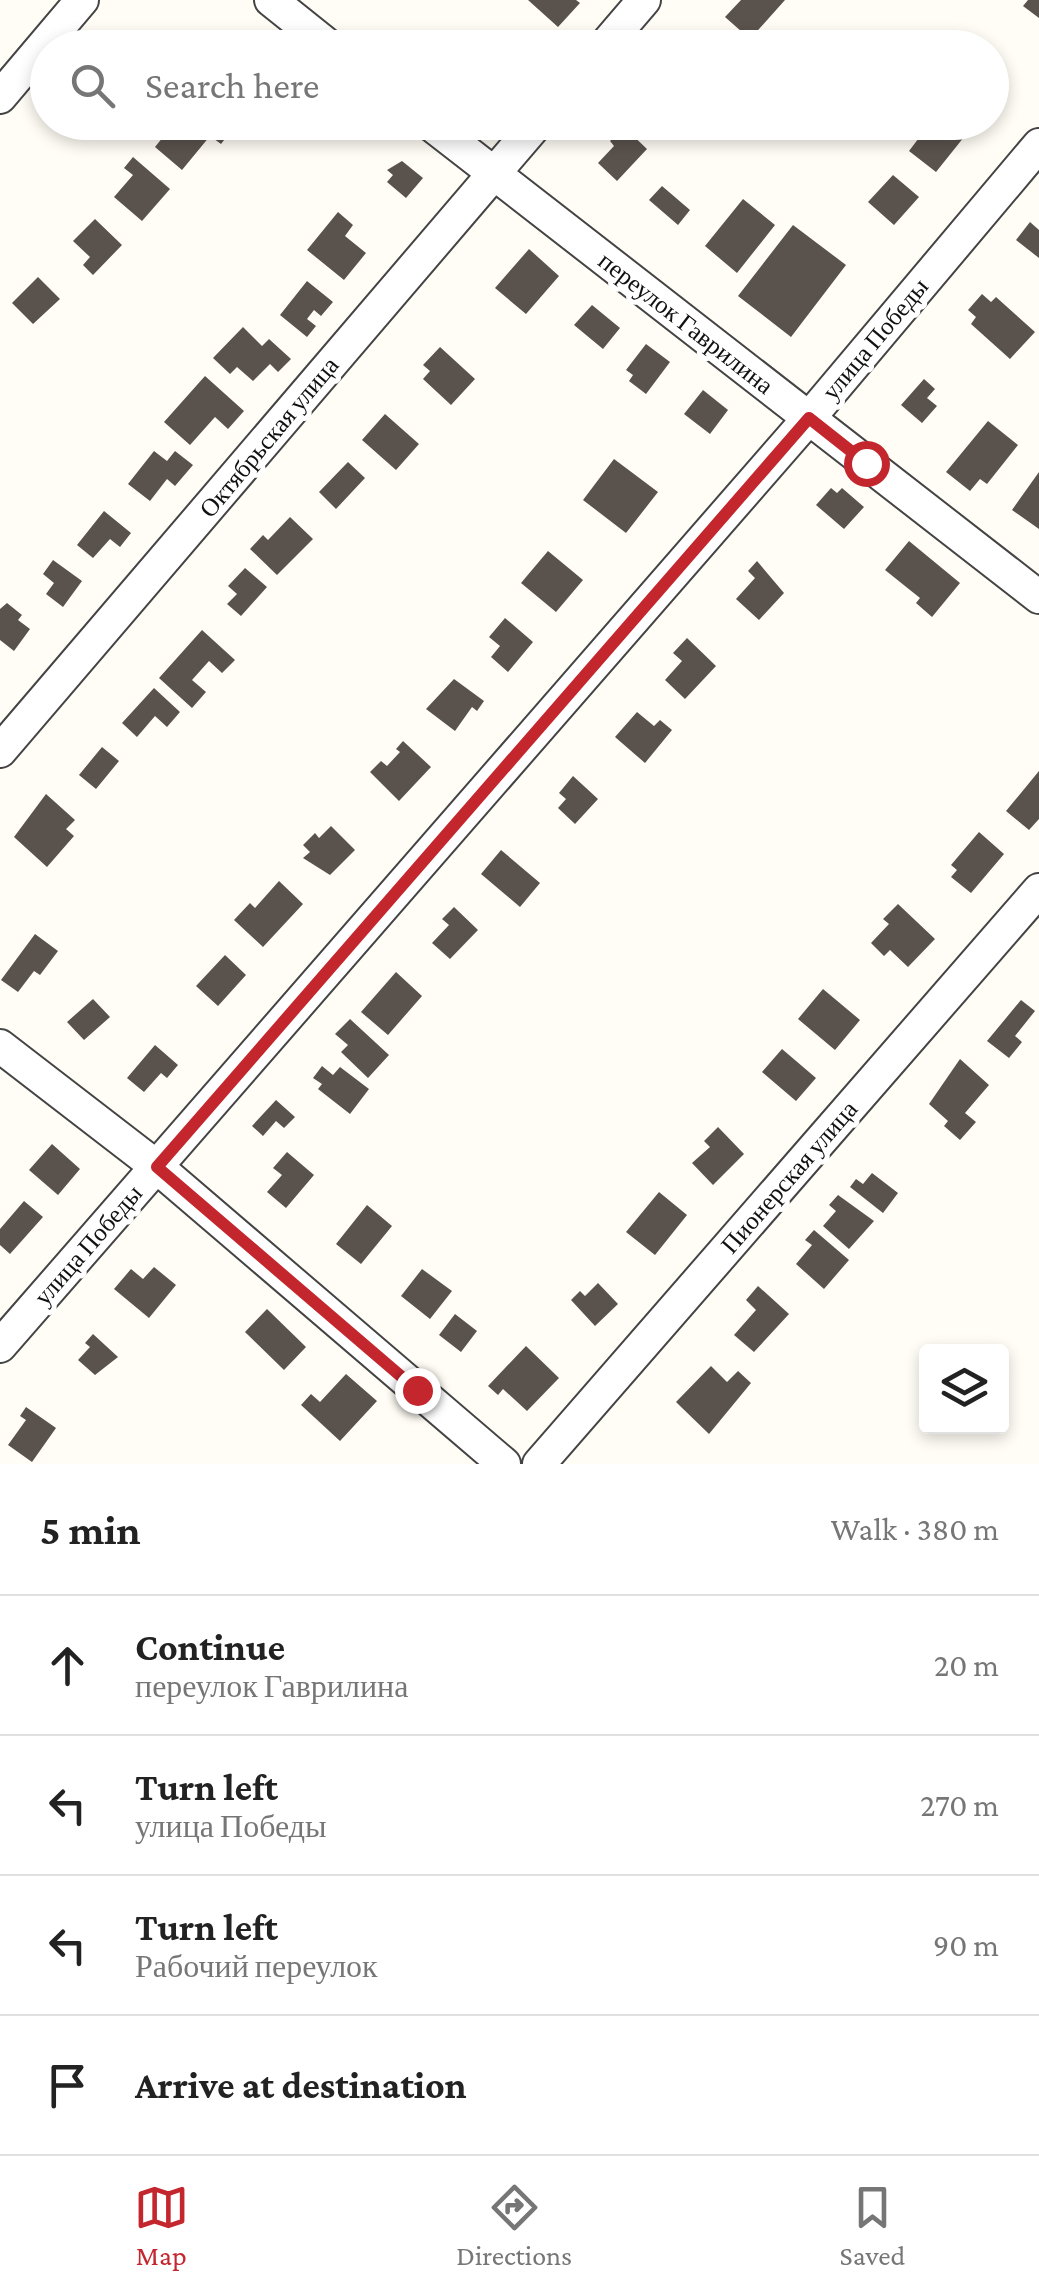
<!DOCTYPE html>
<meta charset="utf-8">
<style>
body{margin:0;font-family:"Crimson Pro",serif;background:#f6f6f6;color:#222}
.controls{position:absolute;right:30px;bottom:30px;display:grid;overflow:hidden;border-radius:10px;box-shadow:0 5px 15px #0003}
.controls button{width:90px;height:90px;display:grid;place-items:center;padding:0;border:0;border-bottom:2px solid #e0e0e0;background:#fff;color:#222;font:50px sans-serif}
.stop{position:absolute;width:30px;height:30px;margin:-22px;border:8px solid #c4262e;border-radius:50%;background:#fff}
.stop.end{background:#c4262e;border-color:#fff;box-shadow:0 2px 10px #0008}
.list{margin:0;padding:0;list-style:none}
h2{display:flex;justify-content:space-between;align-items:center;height:130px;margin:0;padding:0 40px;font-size:42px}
h2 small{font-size:32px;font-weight:400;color:#767676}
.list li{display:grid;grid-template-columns:65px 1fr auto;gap:30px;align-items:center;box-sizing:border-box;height:140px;padding:0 40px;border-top:2px solid #e0e0e0}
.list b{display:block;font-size:38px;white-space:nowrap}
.list p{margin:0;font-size:32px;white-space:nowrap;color:#767676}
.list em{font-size:32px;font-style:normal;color:#767676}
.icon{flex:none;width:55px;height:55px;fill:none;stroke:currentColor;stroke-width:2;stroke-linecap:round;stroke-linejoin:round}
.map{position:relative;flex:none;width:1039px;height:1464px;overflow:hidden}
.search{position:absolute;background:#fff;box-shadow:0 5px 15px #0003;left:30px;right:30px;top:30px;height:110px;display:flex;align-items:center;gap:25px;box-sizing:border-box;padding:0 35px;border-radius:55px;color:#767676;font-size:38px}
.sheet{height:690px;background:#fff}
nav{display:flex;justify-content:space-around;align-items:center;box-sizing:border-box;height:140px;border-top:2px solid #e0e0e0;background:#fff;font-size:28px;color:#767676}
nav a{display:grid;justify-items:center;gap:5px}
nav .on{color:#c4262e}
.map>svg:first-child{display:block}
.building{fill:#5a524d}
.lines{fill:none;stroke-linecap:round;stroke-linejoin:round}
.minor-casing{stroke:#444;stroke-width:36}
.minor{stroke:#fff;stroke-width:32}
.route{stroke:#c4262e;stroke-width:12}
.labels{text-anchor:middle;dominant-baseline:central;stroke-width:10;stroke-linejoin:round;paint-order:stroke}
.street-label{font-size:25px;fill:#111;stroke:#fff}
</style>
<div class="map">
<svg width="1039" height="1464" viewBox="0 0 1039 1464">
<rect width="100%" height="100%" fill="#fffdf5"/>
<path class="building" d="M528 0H576L580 3 558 27Z
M741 0H785L750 39 725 17Z
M1028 0H1039V18L1023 6Z
M492 35 509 48H483Z
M175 122H220L231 131 221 144 210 136 182 170 155 147Z
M931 122H976L936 172 909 151Z
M624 127 647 149 617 181 598 163 614 146 610 141Z
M133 157 170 189 142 221 114 197 133 175 124 168Z
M402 161 423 178 406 198 387 182 393 175 387 170Z
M893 175 919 197 894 225 868 202Z
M662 186 690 210 678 225 649 200Z
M743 199 775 225 737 273 705 246Z
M338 212 353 225 345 236 366 253 344 280 307 250Z
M95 219 122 245 93 275 83 265 90 257 73 241Z
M1030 222 1039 230V258L1016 240Z
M793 225 846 265 791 337 738 296Z
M529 249 559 276 526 314 495 288Z
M38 277 60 299 33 324 12 303Z
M307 281 333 302 321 316 314 310 307 319 316 326 307 337 280 315Z
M982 294 991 302 996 297 1035 332 1010 359 971 324 976 317 968 310Z
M592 305 620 328 603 349 574 325Z
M243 327 262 346 269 339 291 359 278 372 270 364 253 381 237 367 230 374 213 358Z
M646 344 670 362 646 394 629 381 633 375 626 370Z
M440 347 475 379 451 405 423 379 430 371 423 365Z
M205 376 244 411 228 429 215 417 190 445 164 422Z
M924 379 935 389 927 398 937 406 922 423 901 405Z
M703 390 728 410 710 434 684 414Z
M385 414 419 444 396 470 362 440Z
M988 421 1018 445 987 484 980 479 970 491 946 472Z
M154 451 167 461 175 451 193 465 175 486 167 479 150 501 128 484Z
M614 459 658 492 626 533 583 500Z
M348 462 365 478 336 509 319 492Z
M1039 472V529L1012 510Z
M831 488 837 493 842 488 864 507 844 529 816 505Z
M104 511 131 533 120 547 110 539 93 558 77 545Z
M290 517 313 539 277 575 250 549 263 535 268 540Z
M909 541 960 583 932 617 916 603 920 598 885 570Z
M548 551 583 580 556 612 521 583Z
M53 560 82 581 63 607 46 594 54 583 43 574Z
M757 561 784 593 759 620 736 599 755 578 748 571Z
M245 568 267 587 241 616 227 604 237 594 228 586Z
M7 603 22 615 18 620 30 629 14 651 0 640V609Z
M505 618 533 642 508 672 491 657 500 646 489 637Z
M202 630 235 660 222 673 209 661 192 680 206 692 192 708 159 678Z
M687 638 716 666 685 699 665 680 682 661 673 653Z
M454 679 484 701 477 711 472 707 455 731 426 709Z
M154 688 180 712 167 727 155 716 137 737 122 723Z
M637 712 654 726 660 720 672 730 645 763 615 737Z
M403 741 431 767 399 801 370 772 381 761 387 766 400 752 396 749Z
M102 747 119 761 96 789 79 775Z
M1039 771V819L1029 830 1006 811Z
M573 776 598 799 575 824 558 808 566 799 559 793Z
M46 794 75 820 66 829 74 836 47 867 14 837Z
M331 826 355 850 330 875 303 858 310 852 303 845 315 833 319 838Z
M979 832 1004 854 971 893 951 877 957 870 951 865Z
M501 850 540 883 520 907 481 874Z
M279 881 303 904 263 947 234 920 250 903 255 908Z
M898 904 935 939 908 967 890 950 884 956 871 943 889 924 883 919Z
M454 907 478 930 450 959 432 943 449 925 442 919Z
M35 934 58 951 40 975 34 971 18 992 1 980Z
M225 955 246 975 218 1006 196 986Z
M396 972 422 996 388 1035 361 1012Z
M823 989 860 1020 835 1050 798 1019Z
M93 999 110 1017 84 1040 67 1022Z
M1021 1000 1035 1011 1015 1036 1022 1042 1009 1058 987 1041Z
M350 1019 389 1055 368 1078 341 1052 348 1045 335 1034Z
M155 1045 178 1065 167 1078 161 1073 144 1092 127 1078Z
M782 1049 816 1078 796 1101 762 1072Z
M960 1059 989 1085 965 1113 976 1122 960 1140 944 1126 948 1121 929 1104Z
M322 1066 333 1075 340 1067 369 1089 350 1114 318 1089 322 1084 313 1078Z
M276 1100 295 1117 284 1128 276 1121 263 1136 252 1126Z
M718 1127 744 1154 713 1185 692 1163 710 1147 704 1141Z
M52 1144 80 1169 58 1195 29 1170Z
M287 1152 314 1175 286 1208 267 1192 282 1175 273 1168Z
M872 1173 898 1193 883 1213 850 1187 856 1179 863 1184Z
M659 1192 687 1215 655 1255 626 1232Z
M838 1195 874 1221 849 1249 823 1226 836 1211 829 1205Z
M24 1201 43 1217 10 1254 0 1245V1229Z
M367 1205 392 1226 361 1264 336 1244Z
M814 1230 849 1260 824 1289 796 1264 812 1245 805 1240Z
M154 1267 176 1285 149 1318 114 1289 131 1269 143 1279Z
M422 1269 452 1291 430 1319 401 1296Z
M598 1283 618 1304 595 1326 571 1300 580 1291 585 1296Z
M758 1286 789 1314 754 1352 734 1335 756 1310 746 1300Z
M267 1309 306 1347 284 1370 245 1332Z
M455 1314 477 1331 461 1352 439 1335Z
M93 1334 118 1357 95 1375 78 1360 90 1347 85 1343Z
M526 1346 559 1378 527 1411 503 1389 498 1395 488 1386Z
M711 1366 727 1382 738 1371 751 1383 709 1434 676 1402Z
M346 1374 377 1401 340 1441 301 1405 311 1394 320 1402Z
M26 1407 56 1428 32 1462 8 1445 26 1420 20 1416Z"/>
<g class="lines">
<defs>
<path id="minor" d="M271 0 331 48
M603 48 644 0
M0 97 82 0
M428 122 1039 597
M0 751 538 122
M0 1046 157 1167 504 1464
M0 1346 809 418 1039 145
M539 1464 1039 890"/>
</defs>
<use href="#minor" class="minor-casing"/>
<use href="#minor" class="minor"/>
</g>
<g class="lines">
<path class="route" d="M417 1390 157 1167 809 418 866 463"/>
</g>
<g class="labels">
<g class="street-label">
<text transform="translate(686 323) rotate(38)">переулок Гаврилина</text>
<text transform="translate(875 339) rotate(-50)">улица Победы</text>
<text transform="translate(269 437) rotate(-50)">Октябрьская улица</text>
<text transform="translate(789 1177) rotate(-49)">Пионерская улица</text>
<text transform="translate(88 1245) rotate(-49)">улица Победы</text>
</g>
</g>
</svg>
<div class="controls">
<button><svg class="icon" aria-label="layers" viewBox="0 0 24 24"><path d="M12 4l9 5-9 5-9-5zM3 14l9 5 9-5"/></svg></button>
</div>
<div class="stop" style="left:866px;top:463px"></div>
<div class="stop end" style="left:417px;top:1390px"></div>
<div class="search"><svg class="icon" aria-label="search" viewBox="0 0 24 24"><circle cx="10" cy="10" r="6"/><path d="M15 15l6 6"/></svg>Search here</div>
</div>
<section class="sheet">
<h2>5 min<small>Walk · 380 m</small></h2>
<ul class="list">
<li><svg class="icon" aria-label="ahead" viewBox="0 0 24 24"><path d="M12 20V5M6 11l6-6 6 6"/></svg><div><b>Continue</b><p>переулок Гаврилина</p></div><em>20 m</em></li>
<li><svg class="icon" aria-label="left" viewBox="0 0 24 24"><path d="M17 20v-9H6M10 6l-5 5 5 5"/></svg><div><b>Turn left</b><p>улица Победы</p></div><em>270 m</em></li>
<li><svg class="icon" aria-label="left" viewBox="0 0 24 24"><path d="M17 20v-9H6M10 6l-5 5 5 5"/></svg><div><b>Turn left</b><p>Рабочий переулок</p></div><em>90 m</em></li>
<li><svg class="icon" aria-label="arrive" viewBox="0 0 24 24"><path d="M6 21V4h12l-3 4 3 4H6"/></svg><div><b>Arrive at destination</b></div></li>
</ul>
</section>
<nav>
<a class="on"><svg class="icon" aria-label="map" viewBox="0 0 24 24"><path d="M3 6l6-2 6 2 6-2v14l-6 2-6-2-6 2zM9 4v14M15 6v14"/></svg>Map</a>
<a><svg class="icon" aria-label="directions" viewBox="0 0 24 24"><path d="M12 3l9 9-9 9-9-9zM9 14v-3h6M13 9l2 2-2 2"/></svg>Directions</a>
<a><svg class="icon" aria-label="saved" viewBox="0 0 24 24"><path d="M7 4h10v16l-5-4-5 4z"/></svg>Saved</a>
</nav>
